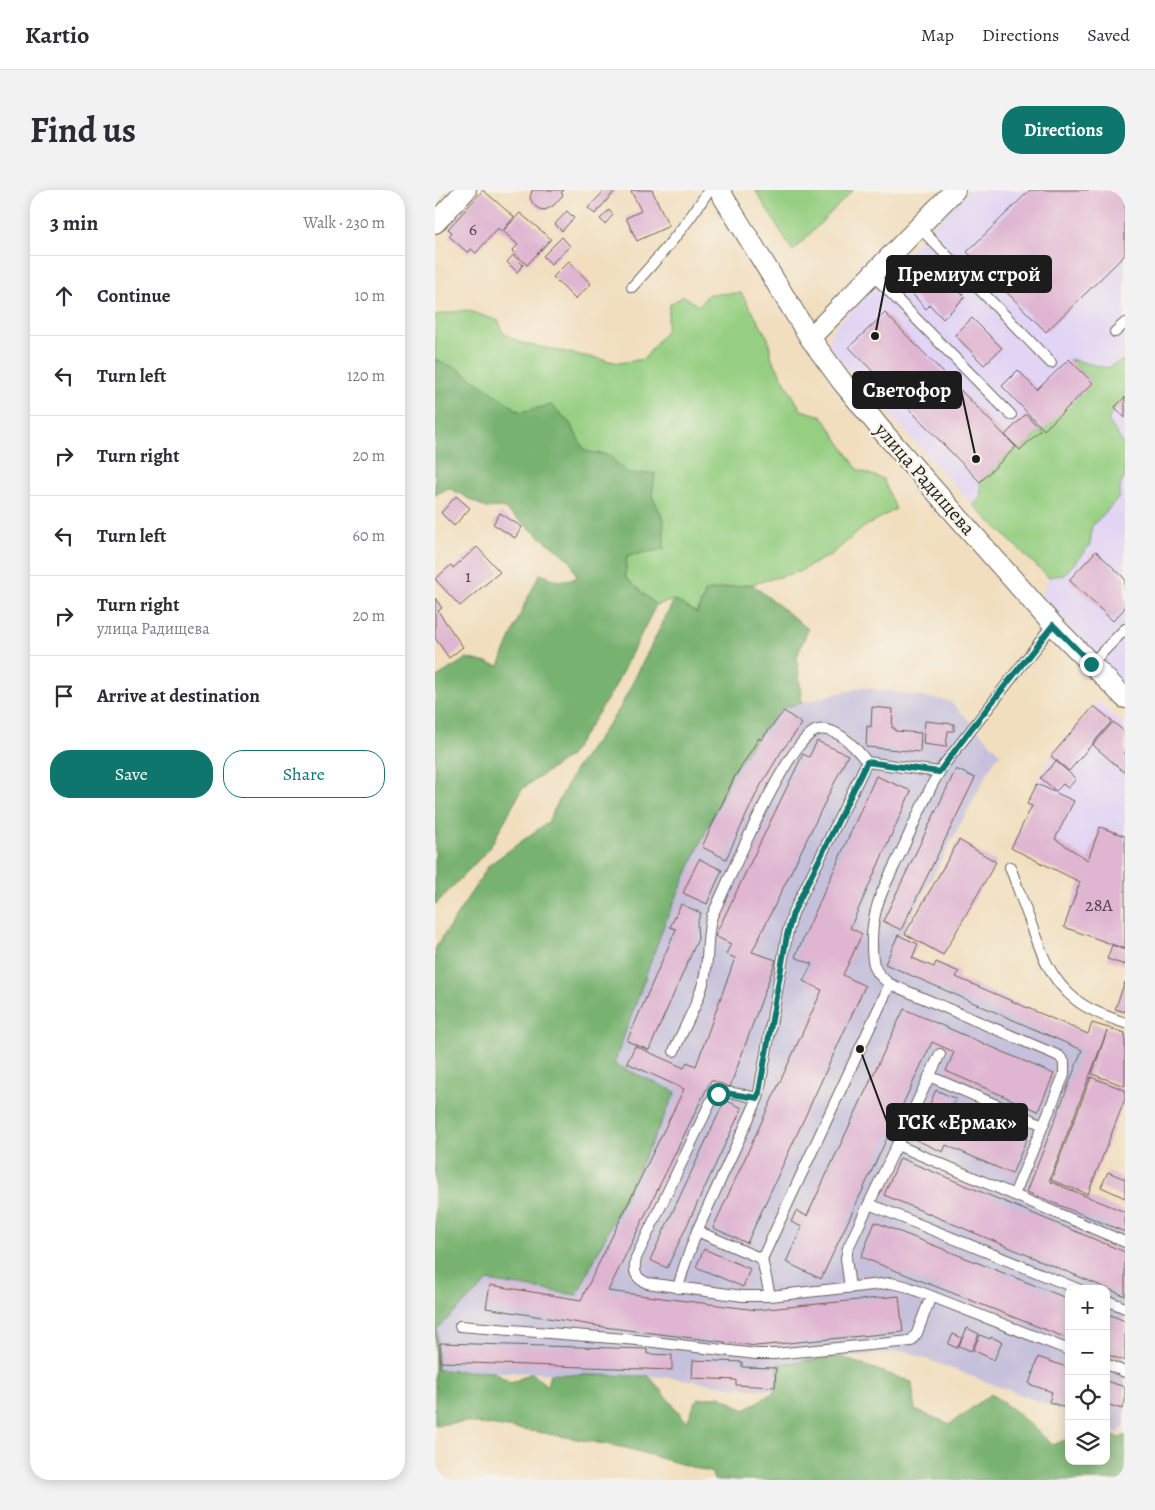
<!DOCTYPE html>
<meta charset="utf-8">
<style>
body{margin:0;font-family:Alegreya,serif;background:#f2f2f3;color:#2b2b33}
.controls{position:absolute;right:15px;bottom:15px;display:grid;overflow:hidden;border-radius:10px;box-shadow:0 2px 12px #0003}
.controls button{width:45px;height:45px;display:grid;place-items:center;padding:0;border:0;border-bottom:1px solid #e1e1e2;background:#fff;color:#2b2b33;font:25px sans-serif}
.stop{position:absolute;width:15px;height:15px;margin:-11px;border:4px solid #0f766e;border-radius:50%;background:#fff}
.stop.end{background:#0f766e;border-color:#fff;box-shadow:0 1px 5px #0008}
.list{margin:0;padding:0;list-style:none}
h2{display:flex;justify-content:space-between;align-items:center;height:65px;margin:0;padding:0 20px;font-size:21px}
h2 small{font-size:16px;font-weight:400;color:#7c7c81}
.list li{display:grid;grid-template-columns:32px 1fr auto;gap:15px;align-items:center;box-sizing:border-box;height:80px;padding:0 20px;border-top:1px solid #e1e1e2}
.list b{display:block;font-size:19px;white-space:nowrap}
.list p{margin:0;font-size:16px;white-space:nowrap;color:#7c7c81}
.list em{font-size:16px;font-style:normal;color:#7c7c81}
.actions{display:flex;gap:10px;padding:15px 20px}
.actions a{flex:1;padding:11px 0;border:1px solid #0f766e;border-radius:20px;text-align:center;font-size:18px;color:#0f766e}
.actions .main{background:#0f766e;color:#fff}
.icon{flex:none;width:28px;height:28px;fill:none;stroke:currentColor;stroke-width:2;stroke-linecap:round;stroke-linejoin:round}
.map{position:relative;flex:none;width:690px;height:1290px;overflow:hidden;border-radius:20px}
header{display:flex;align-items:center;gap:30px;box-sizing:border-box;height:70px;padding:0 25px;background:#fff;border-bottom:1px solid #e1e1e2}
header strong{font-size:24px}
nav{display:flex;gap:28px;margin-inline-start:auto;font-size:18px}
.intro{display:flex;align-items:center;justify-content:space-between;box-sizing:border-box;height:120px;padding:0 30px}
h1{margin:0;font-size:35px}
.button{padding:12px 22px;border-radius:20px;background:#0f766e;color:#fff;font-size:18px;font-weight:700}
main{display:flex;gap:30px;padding:0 30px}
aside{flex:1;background:#fff;border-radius:20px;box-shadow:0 2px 12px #0003}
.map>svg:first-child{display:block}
.built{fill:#e1d4f4}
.industrial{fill:#c5c0db}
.green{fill:#96cf82;stroke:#59764f}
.forest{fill:#78b270;stroke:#4a6746}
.building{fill:#dfb5d1}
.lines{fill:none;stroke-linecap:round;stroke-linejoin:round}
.service-casing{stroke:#676055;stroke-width:12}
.minor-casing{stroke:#676055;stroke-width:22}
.service{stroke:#fff;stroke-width:10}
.minor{stroke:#fff;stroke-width:20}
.route{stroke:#0f766e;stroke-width:6}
.labels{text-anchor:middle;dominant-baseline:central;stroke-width:4.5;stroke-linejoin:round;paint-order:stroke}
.number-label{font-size:18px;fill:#4d4249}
.street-label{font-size:20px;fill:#1c1c1c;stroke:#f7f3e8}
.leader{fill:none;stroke:#1c1c1c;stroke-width:2}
.callout-dot{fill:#1c1c1c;stroke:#f7f3e8;stroke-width:2}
.callout{fill:#1c1c1c;stroke:#1c1c1c;stroke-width:2}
.callout-label{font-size:21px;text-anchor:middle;font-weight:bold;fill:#fff}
</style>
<header>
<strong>Kartio</strong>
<nav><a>Map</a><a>Directions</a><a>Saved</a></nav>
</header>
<div class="intro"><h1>Find us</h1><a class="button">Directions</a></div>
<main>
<aside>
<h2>3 min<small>Walk · 230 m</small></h2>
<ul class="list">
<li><svg class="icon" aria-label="ahead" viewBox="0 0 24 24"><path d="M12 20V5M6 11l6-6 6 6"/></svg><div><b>Continue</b></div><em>10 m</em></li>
<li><svg class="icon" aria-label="left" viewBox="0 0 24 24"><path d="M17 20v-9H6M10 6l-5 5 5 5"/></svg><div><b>Turn left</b></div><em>120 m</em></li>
<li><svg class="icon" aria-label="right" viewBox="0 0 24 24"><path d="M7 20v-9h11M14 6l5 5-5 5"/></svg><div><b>Turn right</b></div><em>20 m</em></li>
<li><svg class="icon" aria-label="left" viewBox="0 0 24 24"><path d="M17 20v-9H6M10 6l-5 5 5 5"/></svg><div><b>Turn left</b></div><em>60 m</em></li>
<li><svg class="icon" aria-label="right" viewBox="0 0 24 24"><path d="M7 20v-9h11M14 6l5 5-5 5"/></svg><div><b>Turn right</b><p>улица Радищева</p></div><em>20 m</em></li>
<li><svg class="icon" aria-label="arrive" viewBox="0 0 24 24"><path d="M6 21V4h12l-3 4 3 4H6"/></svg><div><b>Arrive at destination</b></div></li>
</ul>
<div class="actions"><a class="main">Save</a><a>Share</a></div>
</aside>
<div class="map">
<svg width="690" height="1290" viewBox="0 0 690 1290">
<rect width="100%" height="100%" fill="#f7f3e8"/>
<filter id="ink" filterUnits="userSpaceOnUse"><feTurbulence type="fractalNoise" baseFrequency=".02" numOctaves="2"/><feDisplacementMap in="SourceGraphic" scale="10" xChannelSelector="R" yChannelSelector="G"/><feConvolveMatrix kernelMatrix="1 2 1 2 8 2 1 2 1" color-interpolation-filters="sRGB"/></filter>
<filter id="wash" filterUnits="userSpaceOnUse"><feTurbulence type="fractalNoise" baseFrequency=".0096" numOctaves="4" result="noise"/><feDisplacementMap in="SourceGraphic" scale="20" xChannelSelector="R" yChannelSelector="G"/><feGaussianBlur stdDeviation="1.12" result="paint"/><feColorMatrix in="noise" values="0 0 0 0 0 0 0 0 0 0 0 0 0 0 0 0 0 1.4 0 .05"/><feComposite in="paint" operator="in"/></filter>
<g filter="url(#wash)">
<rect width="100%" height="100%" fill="#f1debe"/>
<path class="built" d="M534 0H690V171L689 170 672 178 635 169 658 193 609 240H606L585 260 581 257 545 292 546 307 538 315 395 159V147L398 139Z
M690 207V256L672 230 680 217Z
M690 287V497L606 407 613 387 629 385 655 355 657 336 684 308 686 292Z
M665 513 690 535V759L629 737 645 692 576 658 597 616 592 614 616 566 659 516Z"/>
<path class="industrial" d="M428 497 515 511 566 564 560 569 466 746 483 754 477 768 499 777 501 772 524 782 522 788 653 844 672 839 614 991 690 1022V1235L684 1243 671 1238V1099H634V1223L470 1161 343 1174 342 1200 301 1198 235 1187 2 1180V1139L53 1091 142 1105 240 901 179 874 229 735 297 583 322 547 347 518Z"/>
<path class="green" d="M320 0H418L358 61Z
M306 103 333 148 337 169 366 220 387 226 423 280 448 289 461 319 429 337 397 364 363 382 317 394 271 401 262 423 239 410 221 415 190 387 192 366 229 330 217 306 174 266 150 262 134 232 116 215 86 222 0 169V125L31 120 64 131 68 143 86 153 184 173 209 169 231 141 235 114 249 106 263 116 274 104Z
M634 169 672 178 689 170 690 171V207L680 217 673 230 690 256V287L686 292 684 308 657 336 655 355 629 385 613 387 538 315 546 307 545 292 581 257 585 260 606 240 609 239 657 192Z"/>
<path class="forest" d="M0 169 25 180 86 222 116 215 134 232 150 261 174 265 193 284 220 283 217 306 229 330V359L192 366 190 387 221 415 177 502 135 566 87 599 54 659 0 715V488L32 468 64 476 90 413 105 384 124 391 142 388 136 371 67 317 51 318 14 298 0 305Z
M317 394 373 439 362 467 367 513 347 518 322 547 297 583 229 735 179 874 241 902 142 1105 53 1091 2 1139V1180L59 1182 76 1193 97 1183 112 1196 115 1184 214 1186 252 1232 262 1209 285 1206 310 1220 342 1200 343 1174 405 1167 477 1192 480 1220 515 1234 556 1204 581 1222 618 1255 634 1248V1271H671V1244L686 1248 690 1245V1290H279L277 1283 191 1258 103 1242 31 1232 0 1235V759L54 675 113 632 139 581 185 518 239 410 262 423 271 401Z"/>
<g id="blocks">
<path class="building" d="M48 0 79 27 67 42 63 38 41 63 36 59 33 63 14 46 17 42 13 39Z
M97 0H129L126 3 128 5 118 16 110 20 104 19 98 14 95 8Z
M170 0 180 1 160 24 153 18Z
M198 0H217L234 36 202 51 191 28 206 21 196 1Z
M595 0H690V65L611 142 532 62Z
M174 20 178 25 170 34 165 29Z
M132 21 139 28 127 41 120 34Z
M85 23 116 49 92 75 77 61 83 55 68 41Z
M127 47 135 56 116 74 108 66Z
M78 65 88 75 82 82 72 72Z
M501 66 517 82 511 88 530 107 508 129 495 115 491 119 472 98 477 93 475 91Z
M134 71 156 94 140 109 118 87Z
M450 123 581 257 545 292 414 157Z
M537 128 567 158 549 175 520 145Z
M634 169 658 193 609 240 567 196 583 180 602 200Z
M690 207V228L680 217Z
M591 224 606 240 585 260 570 245Z
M21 306 35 318 19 336 6 323Z
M65 323 87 337 80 348 58 334Z
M42 357 65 382 25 416 0 389 16 375 18 378Z
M661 361 690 389V418L678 431 634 390Z
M0 408 7 418 3 421 28 457 14 468 0 448Z
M659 516 677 531 634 581 616 566Z
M437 517 458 519 457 538H460V541L486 543 485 562 431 557 432 536 436 537Z
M349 521 367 534 346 562 323 600 291 669 267 657 299 588 324 548 326 550Z
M490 531 519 534V541H513L511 557 488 554Z
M678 532 690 542V583L658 555Z
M382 551 413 565 317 762 341 770 295 897 276 890 173 1101 322 1120 464 1106 468 1142 321 1156 169 1137 51 1118 55 1095 146 1110 249 899 192 873 200 856 249 878 252 872 261 876 300 768 291 764 296 754 280 746 368 564 374 567Z
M621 571 641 589 633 598 628 594 621 601 606 588Z
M521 579 540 588 466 740 448 731Z
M441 586 476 601 415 738 427 744 408 785 430 796 312 1053 278 1038 387 800 368 791 377 774 360 767Z
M602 594 639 611 620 649 653 670 665 637 690 646V759L629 737 645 692 576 658 597 616 592 614Z
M524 650 561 672 508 765 470 744Z
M264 669 287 680 272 714 248 703Z
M246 714 266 723 262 733 263 749 214 860 192 851 241 739 235 737Z
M463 745 483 754 477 768 499 777 501 772 524 782 521 787 653 844 657 833 690 843V896L657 884 672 841 614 991 690 1022V1042L592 1002 647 860 450 774Z
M677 755 690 760V775L672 769Z
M690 792V822L680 819Z
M469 819 619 884 603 921 511 881 519 862 497 852 386 1089 351 1072 367 1037 356 1032 361 1021 372 1026Z
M656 887 690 900V909L653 1004 616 990Z
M501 900 521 909 517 916 592 949 577 984 511 955 508 962 479 949Z
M290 910 307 918 232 1078 215 1070Z
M465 968 690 1062V1106L449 1005Z
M673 982 690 989V1008L666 997Z
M440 1032 634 1109V1149L426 1067Z
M269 1059 315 1079 308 1097 261 1077Z
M671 1123 690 1131V1171L671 1164Z
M532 1138 544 1144 536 1161 524 1156Z
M518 1144 527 1148 522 1158 513 1154Z
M545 1145 555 1149 556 1147 567 1152 559 1170 538 1160Z
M5 1153 212 1159V1164L237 1165V1180L5 1172Z
M603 1167 634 1178V1219L614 1212 617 1202 594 1194Z
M258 1170 307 1172V1177L341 1178 340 1197 301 1195V1190L257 1188Z
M671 1191 690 1197V1212L687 1219 671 1214Z"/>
</g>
</g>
<g filter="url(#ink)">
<use href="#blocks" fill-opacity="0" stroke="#676055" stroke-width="1"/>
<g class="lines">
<defs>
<path id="service" d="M484 37 616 173
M437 84 576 225
M197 97C225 66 251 36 274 0
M680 142 690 133
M656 474 690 439
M575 677C582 695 588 713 595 731 606 762 615 790 641 810 655 821 673 827 690 833
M455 794 624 866 629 872V885L579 1005
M239 861C249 837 265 811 270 785 274 765 271 745 277 726 292 695 354 545 383 540 402 536 422 559 432 572
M494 886 608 935
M323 908C309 906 290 898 278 907L201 1068C198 1081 200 1088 212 1093L308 1106H335L456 1093 470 1096 634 1160
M462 955 690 1052
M434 1014 643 1099
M262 1041 327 1069
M243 1098 249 1077 262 1041 323 908 352 745 358 723 432 572 504 582
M415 1098 411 1068 413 1058 505 864
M335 1106 327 1069 455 794C439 783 437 774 437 755 436 716 451 694 467 660 477 638 487 615 498 593L508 576 618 435
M671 1110 690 1118
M25 1136 202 1150 321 1164H339L476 1151 482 1143 496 1106
M671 1174 690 1182"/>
<path id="minor" d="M284 0 375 148 408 193 449 243 618 435 690 508
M0 33 31 0
M375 148 520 0"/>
</defs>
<use href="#service" class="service-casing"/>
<use href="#minor" class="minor-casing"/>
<use href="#service" class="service"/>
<use href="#minor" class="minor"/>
</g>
</g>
<g class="lines" filter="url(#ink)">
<path class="route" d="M283 904 290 903 323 908 352 745 358 723 432 572 504 582 536 539 618 435 656 474"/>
</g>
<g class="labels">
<g class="number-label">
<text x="38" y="39">6</text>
<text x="33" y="386">1</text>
<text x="664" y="715">28А</text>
</g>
<g class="street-label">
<text transform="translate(490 289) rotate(49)">улица Радищева</text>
</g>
</g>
<path class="leader" d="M440 146L452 84M541 269L526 200M425 859L452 932"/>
<g class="callout-dot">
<circle cx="440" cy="146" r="5"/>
<circle cx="541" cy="269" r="5"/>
<circle cx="425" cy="859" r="5"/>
</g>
<g class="callout">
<rect x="452" y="66" width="164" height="36" rx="5"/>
<rect x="418" y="182" width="108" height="36" rx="5"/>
<rect x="452" y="914" width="140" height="36" rx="5"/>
</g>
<g class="callout-label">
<text x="534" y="91">Премиум строй</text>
<text x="472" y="207">Светофор</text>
<text x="522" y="939">ГСК «Ермак»</text>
</g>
</svg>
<div class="controls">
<button>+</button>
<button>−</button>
<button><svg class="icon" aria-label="locate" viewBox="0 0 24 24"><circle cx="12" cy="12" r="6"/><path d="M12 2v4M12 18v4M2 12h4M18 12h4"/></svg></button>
<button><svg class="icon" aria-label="layers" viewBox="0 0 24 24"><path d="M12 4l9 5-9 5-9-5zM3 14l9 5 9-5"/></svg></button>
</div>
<div class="stop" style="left:283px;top:904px"></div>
<div class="stop end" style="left:656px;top:474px"></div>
</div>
</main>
